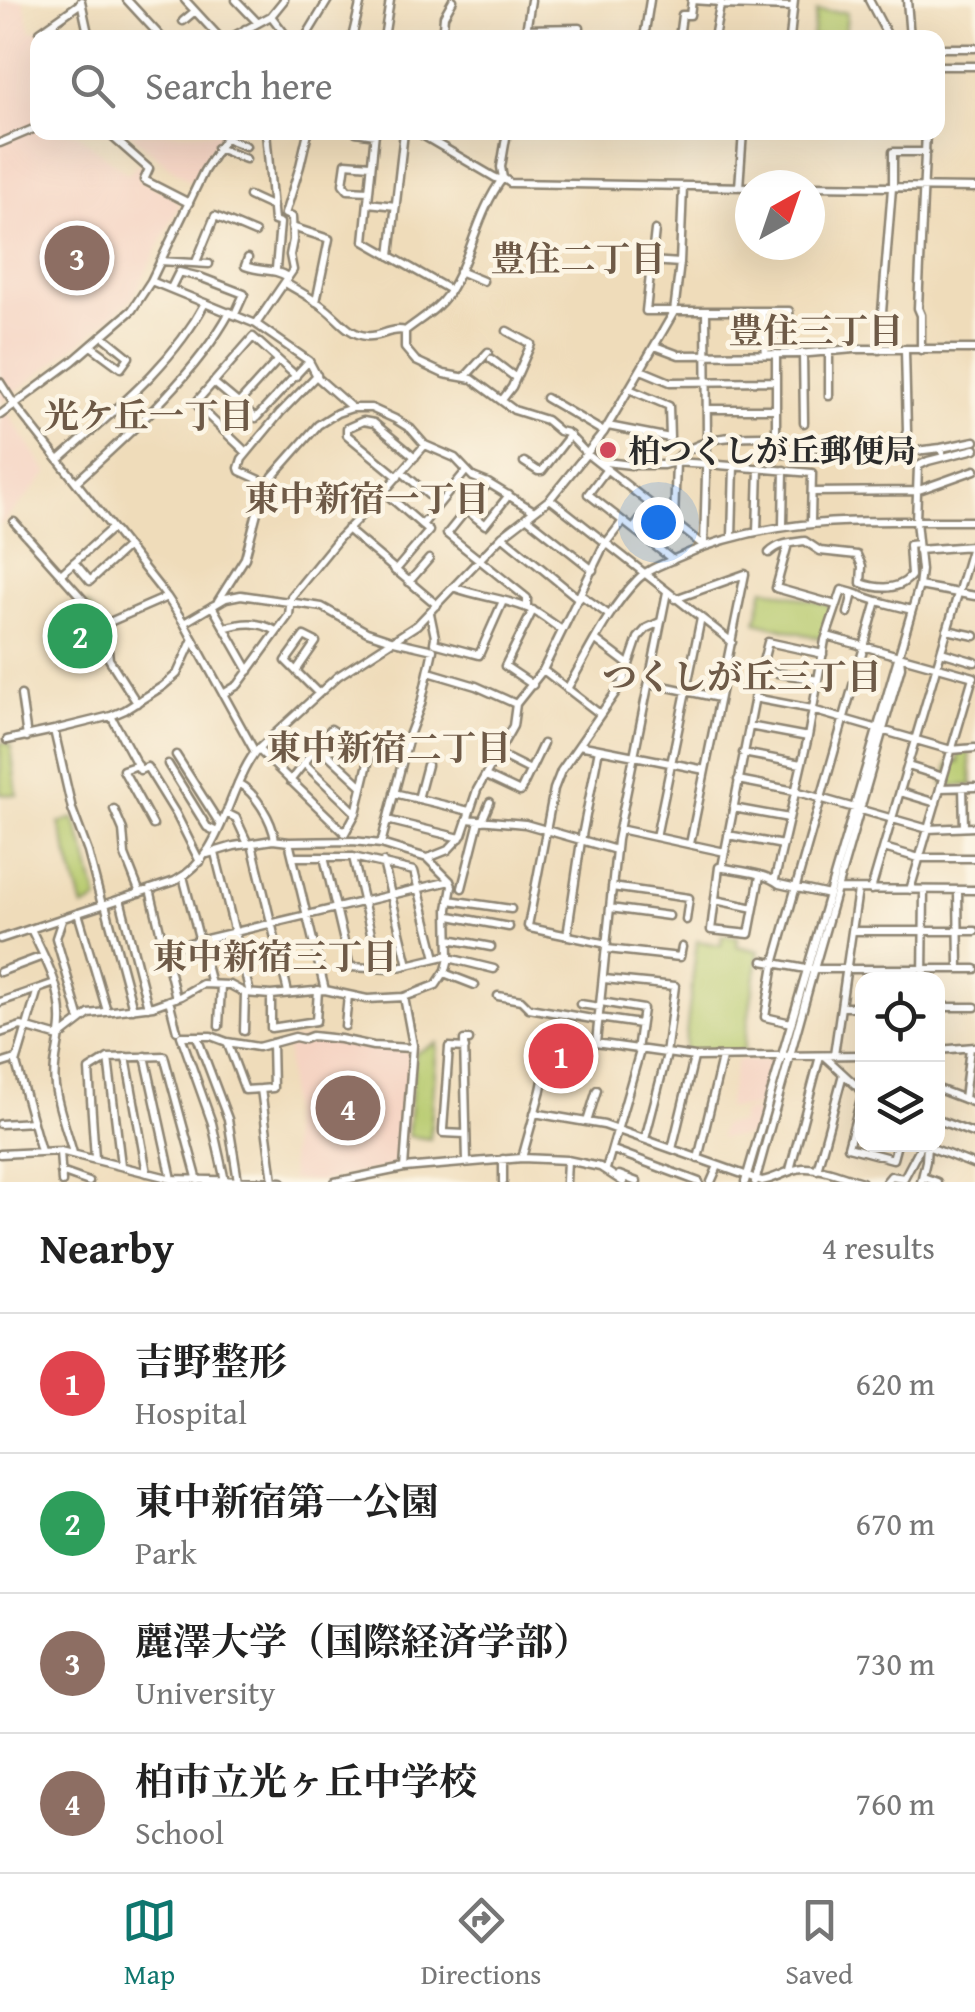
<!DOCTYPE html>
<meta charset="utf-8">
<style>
body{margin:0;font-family:"Gentium Book Plus","Noto Serif JP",serif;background:#f6f6f6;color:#222}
.controls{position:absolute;right:30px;bottom:30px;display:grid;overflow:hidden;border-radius:20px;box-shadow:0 10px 40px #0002}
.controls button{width:90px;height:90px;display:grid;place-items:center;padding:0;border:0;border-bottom:2px solid #e0e0e0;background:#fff;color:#222;font:50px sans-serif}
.compass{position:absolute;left:735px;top:170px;width:90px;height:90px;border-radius:50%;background:#fff;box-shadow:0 10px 40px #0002;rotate:40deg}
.you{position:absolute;left:658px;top:522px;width:35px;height:35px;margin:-25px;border:8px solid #fff;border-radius:50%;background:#1a73e8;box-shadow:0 0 0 15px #1a73e833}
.badge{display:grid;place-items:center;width:65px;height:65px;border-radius:50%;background:#0f766e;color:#fff;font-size:32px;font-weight:700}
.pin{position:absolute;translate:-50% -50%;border:5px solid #fff;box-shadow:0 2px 10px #0006}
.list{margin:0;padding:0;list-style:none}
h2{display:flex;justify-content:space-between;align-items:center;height:130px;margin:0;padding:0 40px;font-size:42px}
h2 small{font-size:32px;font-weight:400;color:#767676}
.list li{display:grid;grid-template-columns:65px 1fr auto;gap:30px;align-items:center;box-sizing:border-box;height:140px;padding:0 40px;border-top:2px solid #e0e0e0}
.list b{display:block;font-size:38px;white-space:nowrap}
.list p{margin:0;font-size:32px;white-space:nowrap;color:#767676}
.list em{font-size:32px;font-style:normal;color:#767676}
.icon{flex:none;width:55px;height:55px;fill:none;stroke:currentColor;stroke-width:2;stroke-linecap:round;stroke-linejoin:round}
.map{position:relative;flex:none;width:975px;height:1182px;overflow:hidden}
.search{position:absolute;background:#fff;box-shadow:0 10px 40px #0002;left:30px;right:30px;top:30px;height:110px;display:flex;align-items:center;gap:25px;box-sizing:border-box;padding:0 35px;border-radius:20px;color:#767676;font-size:38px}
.sheet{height:690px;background:#fff}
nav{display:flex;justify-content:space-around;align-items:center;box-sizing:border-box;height:140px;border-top:2px solid #e0e0e0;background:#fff;font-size:28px;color:#767676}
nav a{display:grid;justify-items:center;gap:5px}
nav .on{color:#0f766e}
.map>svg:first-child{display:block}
.built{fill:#f5d3c2}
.green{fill:#b7ca6e;stroke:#717a4c;stroke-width:2.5}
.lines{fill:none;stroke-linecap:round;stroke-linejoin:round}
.minor-casing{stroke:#8d8472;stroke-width:11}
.minor{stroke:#fff;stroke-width:6}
.poi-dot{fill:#d1495b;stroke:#fcf5e5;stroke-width:4}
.labels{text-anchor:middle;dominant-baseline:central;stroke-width:9;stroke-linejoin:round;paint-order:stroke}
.poi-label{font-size:32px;font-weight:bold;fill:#2b2b2b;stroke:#fcf5e5;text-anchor:start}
.neighbourhood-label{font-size:35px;font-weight:bold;fill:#6e5a47;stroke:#fcf5e5}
</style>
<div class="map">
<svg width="975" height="1182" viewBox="0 0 975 1182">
<rect width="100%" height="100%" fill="#fcf5e5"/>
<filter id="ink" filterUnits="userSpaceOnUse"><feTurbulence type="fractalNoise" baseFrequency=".01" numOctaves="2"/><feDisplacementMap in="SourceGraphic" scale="20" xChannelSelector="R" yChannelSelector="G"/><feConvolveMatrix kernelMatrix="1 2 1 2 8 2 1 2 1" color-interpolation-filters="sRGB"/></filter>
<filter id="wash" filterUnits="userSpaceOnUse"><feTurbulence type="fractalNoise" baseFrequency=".0048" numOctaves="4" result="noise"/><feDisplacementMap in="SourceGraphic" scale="40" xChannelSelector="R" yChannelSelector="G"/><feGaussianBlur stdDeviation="2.25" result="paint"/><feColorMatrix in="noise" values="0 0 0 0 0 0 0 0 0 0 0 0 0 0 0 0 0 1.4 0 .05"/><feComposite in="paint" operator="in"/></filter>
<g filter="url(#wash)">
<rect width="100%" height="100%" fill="#efdcba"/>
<path class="built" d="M0 0H23L31 32 48 30 53 37 38 38V132L76 133 128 174 138 164 143 168 139 180 167 193 180 204 133 298 86 338 1 403 48 473 0 526Z
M130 133H222L208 153 192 183 162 161Z
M312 1038 341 1040 362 1047 410 1051 403 1159 396 1166 320 1181 291 1180 287 1041Z
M774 1059 776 1061 763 1107 726 1108 737 1060Z
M742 1111H762L755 1136 719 1138 722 1125 740 1123Z"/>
<path class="green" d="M816 11 847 12 845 37H812Z
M764 588 832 606 823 639 756 622Z
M87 604 105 624 109 659 62 668 51 633Z
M8 742 11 747 17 795 0 794V743Z
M969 750 972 785 945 786 943 784 950 761 959 762 958 752Z
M74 818 86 853 98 900 83 908 59 823Z
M722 935 738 937 737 946 759 951 743 1054 684 1052 697 941 721 945Z
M437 1043 430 1139 408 1136 415 1053Z"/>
</g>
<g filter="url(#ink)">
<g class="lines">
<defs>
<path id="minor" d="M127 0 162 38
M185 0 220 38
M236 0 258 23
M692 0 721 2
M869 0 889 38
M907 0 910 38
M81 1 89 38
M720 5 793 7
M271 16 288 38
M183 21 195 11
M245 29 252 38
M526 29 580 28
M40 32 81 3
M230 38 271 16 284 0
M305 38 328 0
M352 38 361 0
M384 38 390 0
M442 38 444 16 453 0
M525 38 531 0
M644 38 650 0
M679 38 682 15H690L692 0
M714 38 721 0
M790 38 794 0
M938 48H975
M938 66H975
M107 132 149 169 144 180 189 203
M266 132 274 221 280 223 276 269
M356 132 375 135
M375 132 364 241 450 290
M507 132 501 167 503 178 510 183 750 187
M225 138 246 146
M0 143 38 127
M217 148 246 159
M810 186 975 188
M739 187 743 132
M893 187V152H926
M369 191 348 190 343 184 346 163 371 165
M249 196 273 207
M368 203 396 206
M292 227 329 239 316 302
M655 230 646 311H789L792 354
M390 256 404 132
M248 258 245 266C264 273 271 267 288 277
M160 261 209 264
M651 261 680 263
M196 262 215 216 255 233
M459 271 483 281
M151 281 256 324 309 361 318 378 352 408
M285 283C299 291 314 299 326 309 339 319 348 334 366 336 380 338 391 327 405 331 420 319 437 310 448 294 471 259 477 212 503 178L498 179 494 177 417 132
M171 288 179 272 200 277 244 294 235 314
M762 311 766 354
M256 324 293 270 290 255 293 240 292 217 285 214 300 166 308 132
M405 331V348L416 361 444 374 472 379 514 410 546 420 559 431 567 433 587 454 704 546
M91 346 121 368 129 357 103 336
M655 346 679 355 798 354 854 349H975
M879 350 892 188
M921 350V315L918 308 926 132
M829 351V396
M803 353 804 423
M491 359 516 378
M641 370 670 382 776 381
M465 377 488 352
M0 382 14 404 167 597 184 623 255 752
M213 382 256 418 309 361
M129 398 130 417 137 424
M546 398 604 432
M502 400 512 387 531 344 507 331
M238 404 278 360
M707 409H776
M0 415 73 361 132 310 151 281 204 171 229 132
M608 426 670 438 669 406 629 389
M942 452 941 448 975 441
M247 453 198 406V400L253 337 296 376
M886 453C892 444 904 444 907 431L905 350
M781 454 863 457 941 448
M59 460C112 412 171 367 205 303
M597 461 631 465H663L674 462 707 464 812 473 811 522
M524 462 538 471H542L570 435
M671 462C706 433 734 436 776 436V354
M607 469 588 494 673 560
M402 472 439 504
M398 477 347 435V428L363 421 374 423 415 457
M76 482C130 433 195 376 230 312
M488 483 447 534 527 598V608
M269 484 240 471 239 468 242 459 280 413 317 375
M384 492 429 531 395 571
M812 492 916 491 975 470
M550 499 732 642
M466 510 485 525 509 495
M526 517 593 570
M14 522 105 624 109 659 137 703
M674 522 676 462
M422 525 466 471
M783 525 784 470
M347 529 437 605
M633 529 652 505
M757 532 759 468
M502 536 579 599
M732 537 734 466
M788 544 776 588 836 605
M704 545 707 441 706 311
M918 550 972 546 975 541
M769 553C779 543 791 543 805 541L820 551 857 555 862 566 861 583C878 589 898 591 911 576L909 545 918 544
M74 562 90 581 127 547
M61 574 112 528
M409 582 429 559
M919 586 975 596
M453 587C479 597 511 599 534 611 543 616 553 624 562 630
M581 595 609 615
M675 599 745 574 690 844
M218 601 245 558 260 501 273 476 318 425 337 413 352 408H371L395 419 411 429 425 445 455 458 473 477 488 483 534 511
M212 606 249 671
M533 610 505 666 533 685
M430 613 435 637 434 643
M848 613 853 593 877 601
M184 623 226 598 241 595 322 607 367 632 394 641 433 650 421 704 410 733 381 844
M105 624 167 597
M224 628C243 622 259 621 276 631
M947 630 975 636
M827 636 974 677
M596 640 629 665
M434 643 479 655 503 601
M941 652 975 662
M761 670 818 680
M296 671 316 642 304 636 286 661 318 693
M429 672 476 686 516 704
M649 683 719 698
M567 689C589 652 608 609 638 579 649 568 666 563 679 557 775 513 873 522 975 521
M223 694 238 685 289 615 291 597 339 538 384 492 425 445
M21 695 27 737
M754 698 812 709
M812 710 951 750 975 748
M600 714 543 670 603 547 623 521
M111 716 140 770 147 767 176 814 200 862
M749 726 808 737
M7 740 54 730
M579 745 705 770
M319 746 362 786
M258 749 345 833
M743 753 801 764
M498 754 530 770
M176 755 220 824
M304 763 356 813
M168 764 207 827 217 832
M138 765 123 770 153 825
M908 766 943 777
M486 776 520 792 543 744
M738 780 795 791 928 829 975 827
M290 781 331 729 370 755 356 813 345 833
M238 783C256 793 272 820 275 840
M963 787 964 827
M940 788 975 787
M900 792 936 803
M394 793 469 811
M418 799 427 765
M733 808 789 818
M114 809 123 830 125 855 140 893
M226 813 236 818 248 844
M467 819 525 824 616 850
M387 820 460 838
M482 821 490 802
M619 829 725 852
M728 835 783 845
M656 837 701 618
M289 842 325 990
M252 844 288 992
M884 848 919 858H975
M215 853 250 993
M293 857H353L414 871 436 958
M324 857 350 967 390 969 449 955
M353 857 379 968
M428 858 448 850 462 835 477 790 513 726 516 704 543 670
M383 862 408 965
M722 867 758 681 768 642 823 654
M183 876 211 984
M760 876 749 934 711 930 719 867C738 871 764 872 779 884L829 895
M775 879 808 737 825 640 842 590 853 593
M612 887 689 898 686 920
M462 888 479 821
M150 889 176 998
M837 889 975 890
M871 890 972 546
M910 890 973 677
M958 890 959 969
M120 899 148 1007
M449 900 511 909
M715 900 754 908
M105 904 133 1009
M102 905 88 852 72 809 54 730 111 716 125 710 163 686 177 674 193 639
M610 908 669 916
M78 913 107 1011
M450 916 509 927
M62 920 56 938 80 1020
M31 929C45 959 63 989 61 1024 60 1045 52 1065 55 1086 58 1108 67 1131 73 1153
M852 931H975
M567 936 581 841 599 749
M0 939 175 881C224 855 225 794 255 752L338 676 417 625 502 536 550 499 604 432 674 312 680 263 683 187
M449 939 491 947
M607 944 530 928 528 926 554 789 561 771 623 682 638 638 647 628 660 622
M164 949 450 881
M607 949 680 957 682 947
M449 958 494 969
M763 961 806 969H975
M0 972 43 956
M444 973 475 985
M604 979 675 986 666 1054
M923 979 924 890
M38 989 16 1063 41 1151
M271 995V1028L316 1021 318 990
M498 996 521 1000 529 1008 598 1020
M404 997 413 1045 404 1168
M169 1000 177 1031
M0 1002 55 983
M601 1002 643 1009 637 1050
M580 1004 600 1007
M841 1007H862
M938 1007H975
M599 1018 640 1024
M791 1023 765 1017 774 964 877 601 912 610
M219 1026 221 985
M345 1026 348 995
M244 1031 245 993
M0 1033 21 1026 59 1037 89 1014 153 1006 181 996 202 984 230 985 245 993 271 995 325 990 367 999 404 997 418 992 436 985 446 970 449 958 448 909 452 886 450 881 427 858 381 844 353 841 289 842 273 840 234 846 207 854
M197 1037 228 1119 238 1181
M596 1043 617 840 667 592
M465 1048 449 1047 443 1129V1133L465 1134
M938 1050 975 1047
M834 1055 858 890
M145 1056 172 1179
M824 1056 862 1091
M126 1057 147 1173
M0 1064 16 1059
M261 1089 273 1088 272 1043
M938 1089 975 1103
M862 1095 848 1147 893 1159 897 1144
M964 1099 970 1048
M534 1113 604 1125 762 1181C776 1179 789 1169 803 1168 822 1167 844 1177 862 1182
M938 1120 975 1134
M587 1122 597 1090
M0 1124 33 1122
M645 1139 667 1054
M922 1144 975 1165
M672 1149 694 1058
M613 1150 699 1182
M60 1151 62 1182
M0 1154 60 1151 172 1179 282 1182
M95 1158 89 1070 108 1058
M522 1158 541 1090 552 1037 695 1057 862 1055
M698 1159 722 1058
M467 1162 464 1040H469
M121 1165 108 1058 164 1056 198 1181
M606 1169 640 1051
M790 1170 820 1056
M817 1170 843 1074
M61 1172 89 1182
M619 1175 637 1182
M923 1177 937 1182
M225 1181 212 1123 181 1036H211L227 1042
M273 1181 261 1089 245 1090 227 1042 258 1047 295 1037 304 1039 312 1036 340 1039 373 1046 412 1048
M335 1182 404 1168 522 1158 567 1160 600 1167 623 1182
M503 1182V1159
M566 1182 567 1160
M711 1182 718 1166
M745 1182 919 586 921 570 916 521 918 466 928 461 975 449
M755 1182 814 969 901 667 900 658
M886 1182 891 1176 904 1178 922 1144
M921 1182 926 1161 927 1144"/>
</defs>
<use href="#minor" class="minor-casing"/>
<use href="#minor" class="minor"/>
</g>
</g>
<circle class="poi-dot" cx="608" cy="450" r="10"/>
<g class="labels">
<g class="poi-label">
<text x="628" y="450">柏つくしが丘郵便局</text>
</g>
<g class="neighbourhood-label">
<text x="578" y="258">豊住二丁目</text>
<text x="816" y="330">豊住三丁目</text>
<text x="149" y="415">光ケ丘一丁目</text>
<text x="367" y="498">東中新宿一丁目</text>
<text x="742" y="676">つくしが丘三丁目</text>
<text x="389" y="747">東中新宿二丁目</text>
<text x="275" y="956">東中新宿三丁目</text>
</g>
</g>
</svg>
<div class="controls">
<button><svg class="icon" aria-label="locate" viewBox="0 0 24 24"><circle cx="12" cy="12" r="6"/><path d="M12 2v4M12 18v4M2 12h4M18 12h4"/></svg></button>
<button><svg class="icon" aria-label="layers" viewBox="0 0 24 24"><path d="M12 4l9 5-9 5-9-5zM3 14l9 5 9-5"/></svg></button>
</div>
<svg class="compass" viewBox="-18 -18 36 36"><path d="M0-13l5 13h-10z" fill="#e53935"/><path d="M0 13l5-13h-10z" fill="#767676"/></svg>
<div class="you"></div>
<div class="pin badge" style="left:561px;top:1056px;background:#e0444e">1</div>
<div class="pin badge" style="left:80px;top:636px;background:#2e9e5b">2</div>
<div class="pin badge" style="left:77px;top:258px;background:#8d6e63">3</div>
<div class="pin badge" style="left:348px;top:1108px;background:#8d6e63">4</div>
<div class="search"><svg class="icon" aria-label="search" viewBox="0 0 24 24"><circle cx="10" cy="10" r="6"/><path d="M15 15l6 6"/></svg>Search here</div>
</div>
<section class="sheet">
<h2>Nearby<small>4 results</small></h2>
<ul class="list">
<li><span class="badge" style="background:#e0444e">1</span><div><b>吉野整形</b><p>Hospital</p></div><em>620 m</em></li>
<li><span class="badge" style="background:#2e9e5b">2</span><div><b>東中新宿第一公園</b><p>Park</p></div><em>670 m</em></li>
<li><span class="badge" style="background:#8d6e63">3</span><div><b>麗澤大学（国際経済学部）</b><p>University</p></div><em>730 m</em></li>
<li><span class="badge" style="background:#8d6e63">4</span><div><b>柏市立光ヶ丘中学校</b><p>School</p></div><em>760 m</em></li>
</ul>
</section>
<nav>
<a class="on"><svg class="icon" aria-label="map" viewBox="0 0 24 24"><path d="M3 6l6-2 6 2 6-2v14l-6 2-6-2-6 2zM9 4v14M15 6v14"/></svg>Map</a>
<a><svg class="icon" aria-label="directions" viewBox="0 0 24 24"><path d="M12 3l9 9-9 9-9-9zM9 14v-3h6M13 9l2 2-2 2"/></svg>Directions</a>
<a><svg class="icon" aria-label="saved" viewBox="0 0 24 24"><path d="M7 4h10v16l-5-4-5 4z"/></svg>Saved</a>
</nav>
